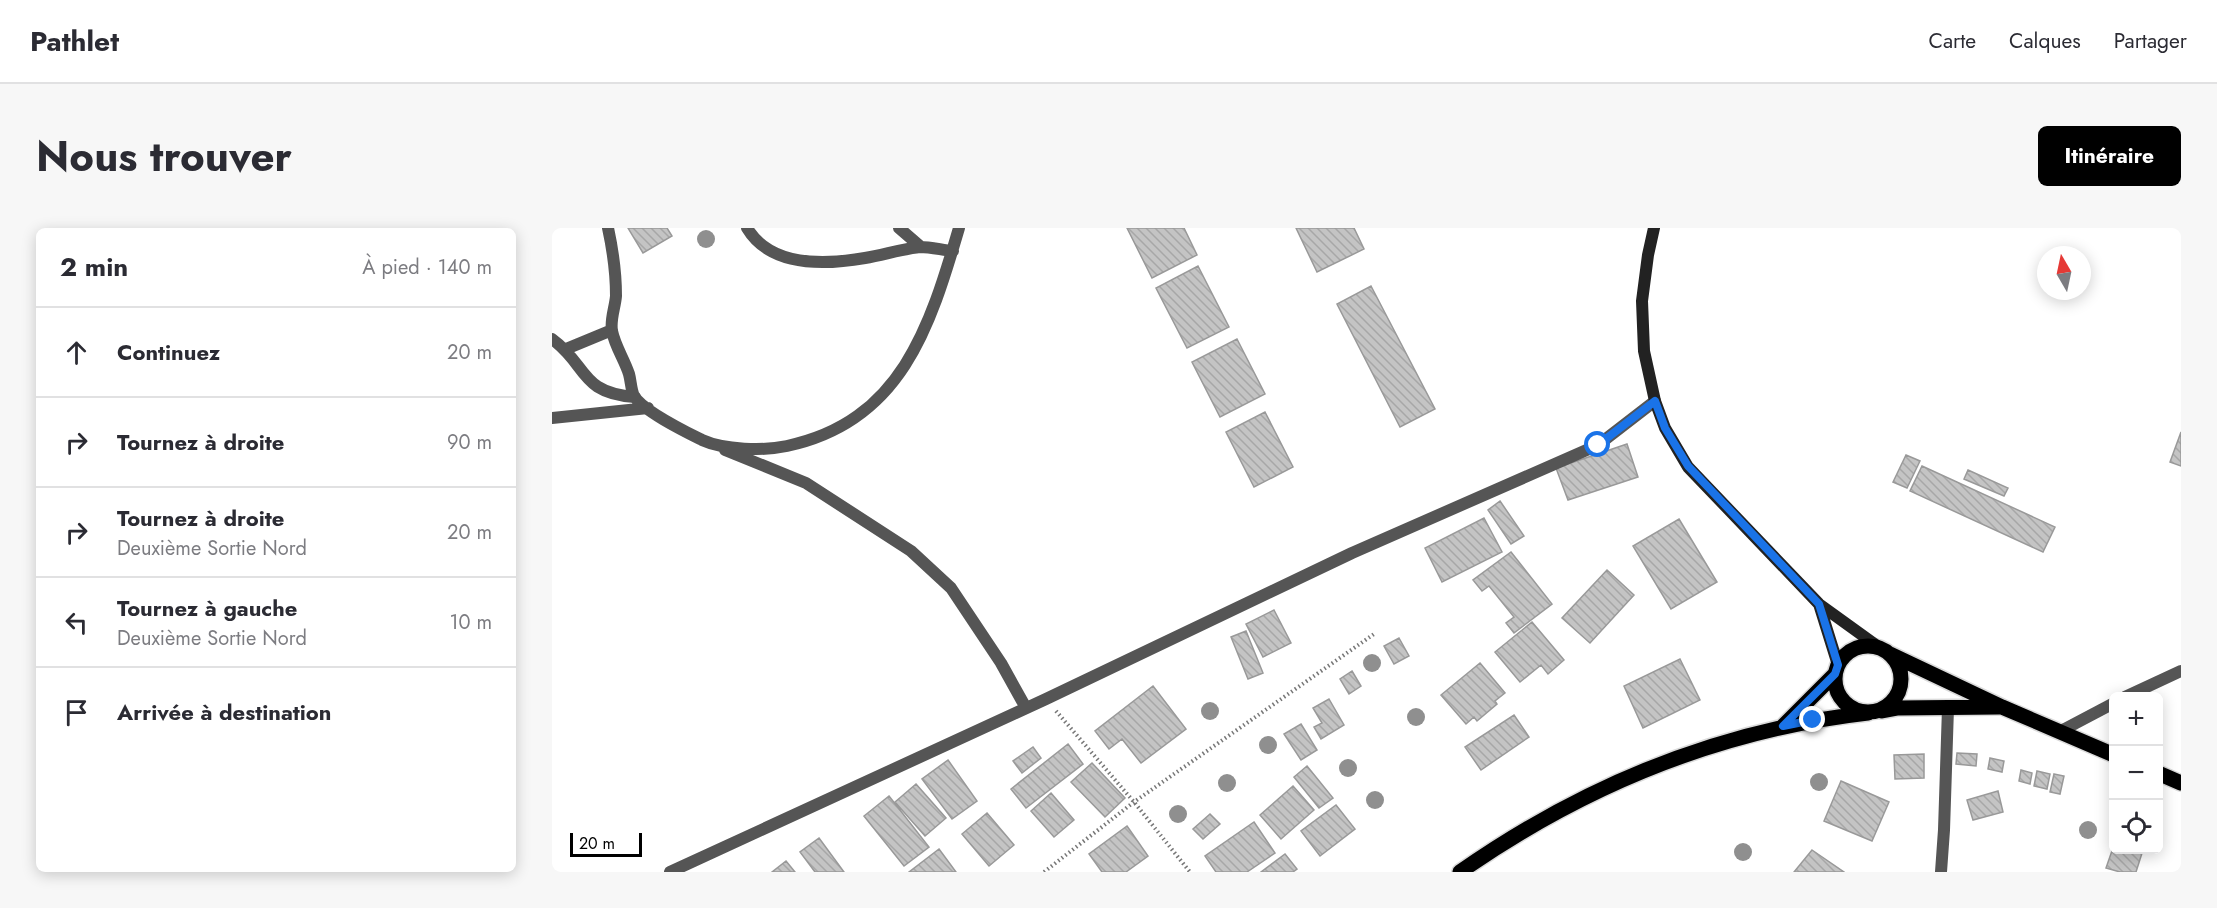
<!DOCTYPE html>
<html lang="fr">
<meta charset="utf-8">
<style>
body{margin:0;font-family:Jost,sans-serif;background:#f7f7f7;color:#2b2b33}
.controls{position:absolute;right:18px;bottom:18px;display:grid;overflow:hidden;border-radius:9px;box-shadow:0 3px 15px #0003}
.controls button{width:54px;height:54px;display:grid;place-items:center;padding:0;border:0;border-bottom:2px solid #e1e1e2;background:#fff;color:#2b2b33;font:30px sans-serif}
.compass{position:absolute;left:1485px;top:18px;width:54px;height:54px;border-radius:50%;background:#fff;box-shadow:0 3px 15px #0003;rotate:351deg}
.scale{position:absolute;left:18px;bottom:15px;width:72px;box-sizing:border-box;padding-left:6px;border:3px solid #000;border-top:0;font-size:16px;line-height:21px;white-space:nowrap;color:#000;-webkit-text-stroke:4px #fff;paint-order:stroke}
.stop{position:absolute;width:18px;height:18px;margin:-14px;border:4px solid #1a73e8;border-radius:50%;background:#fff}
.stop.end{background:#1a73e8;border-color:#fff;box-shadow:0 2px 6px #0008}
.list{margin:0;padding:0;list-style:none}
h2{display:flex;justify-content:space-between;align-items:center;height:78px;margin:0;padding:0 24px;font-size:26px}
h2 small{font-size:20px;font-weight:400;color:#7c7c81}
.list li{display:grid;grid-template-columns:39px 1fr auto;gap:18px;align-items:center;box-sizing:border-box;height:90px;padding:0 24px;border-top:2px solid #e1e1e2}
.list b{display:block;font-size:22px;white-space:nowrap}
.list p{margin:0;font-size:20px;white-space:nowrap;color:#7c7c81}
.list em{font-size:20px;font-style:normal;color:#7c7c81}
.icon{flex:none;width:33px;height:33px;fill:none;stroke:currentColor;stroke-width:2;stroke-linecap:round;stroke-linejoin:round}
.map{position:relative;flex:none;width:1629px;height:644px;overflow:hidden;border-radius:9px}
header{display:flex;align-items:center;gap:36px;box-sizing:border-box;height:84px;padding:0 30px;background:#fff;border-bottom:2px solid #e1e1e2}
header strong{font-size:28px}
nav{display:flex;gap:33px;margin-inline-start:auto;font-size:21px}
.intro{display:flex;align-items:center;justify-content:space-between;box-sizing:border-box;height:144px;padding:0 36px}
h1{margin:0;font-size:42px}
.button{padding:15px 27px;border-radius:9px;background:#000;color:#fff;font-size:21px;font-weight:700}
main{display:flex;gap:36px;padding:0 36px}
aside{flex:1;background:#fff;border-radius:9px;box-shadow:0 3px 15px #0003}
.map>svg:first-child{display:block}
.building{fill:url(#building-back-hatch);stroke:#999;stroke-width:1.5}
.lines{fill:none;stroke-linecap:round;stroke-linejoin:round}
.primary-casing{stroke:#dbdbdb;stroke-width:18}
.path{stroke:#777;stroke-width:4;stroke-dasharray:1.5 3;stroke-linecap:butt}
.street{stroke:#555;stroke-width:12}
.secondary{stroke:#222;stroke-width:12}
.primary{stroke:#000;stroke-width:15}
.tree{fill:#8f8f8f}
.route{stroke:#1a73e8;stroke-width:8}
</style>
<header>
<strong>Pathlet</strong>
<nav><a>Carte</a><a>Calques</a><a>Partager</a></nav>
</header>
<div class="intro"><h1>Nous trouver</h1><a class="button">Itinéraire</a></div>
<main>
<aside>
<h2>2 min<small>À pied · 140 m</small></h2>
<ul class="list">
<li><svg class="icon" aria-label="ahead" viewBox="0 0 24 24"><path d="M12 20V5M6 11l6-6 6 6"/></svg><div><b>Continuez</b></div><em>20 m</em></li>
<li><svg class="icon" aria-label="right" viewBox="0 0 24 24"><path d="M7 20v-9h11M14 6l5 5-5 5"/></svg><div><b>Tournez à droite</b></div><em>90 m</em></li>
<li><svg class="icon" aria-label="right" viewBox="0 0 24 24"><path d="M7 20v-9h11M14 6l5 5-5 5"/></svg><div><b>Tournez à droite</b><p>Deuxième Sortie Nord</p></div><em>20 m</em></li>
<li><svg class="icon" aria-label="left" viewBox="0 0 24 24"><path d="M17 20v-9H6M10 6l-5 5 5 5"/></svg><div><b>Tournez à gauche</b><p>Deuxième Sortie Nord</p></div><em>10 m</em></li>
<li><svg class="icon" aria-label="arrive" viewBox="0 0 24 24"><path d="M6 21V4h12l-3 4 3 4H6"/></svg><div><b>Arrivée à destination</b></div></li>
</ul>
</aside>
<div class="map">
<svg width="1629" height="644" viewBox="0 0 1629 644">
<defs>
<pattern id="building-back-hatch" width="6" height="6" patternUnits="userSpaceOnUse" patternTransform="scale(1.5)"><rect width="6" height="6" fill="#c4c4c4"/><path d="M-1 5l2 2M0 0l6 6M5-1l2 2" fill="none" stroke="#a7a7a7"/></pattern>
</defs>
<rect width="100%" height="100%" fill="#fff"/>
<path class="building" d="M76 0H115L120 8 91 25Z
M575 0H632L645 27 600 50Z
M744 0H802L812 21 765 44Z
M646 38 677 99 635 120 604 60Z
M819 58 883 181 848 199 785 76Z
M685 111 713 166 668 189 640 134Z
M713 184 741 239 702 259 674 204Z
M1629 204V238L1618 234Z
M1075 216 1086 249 1016 272 1004 240Z
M1354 227 1368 233 1355 260 1341 254Z
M1370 238 1503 299 1491 324 1358 263Z
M1416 242 1456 260 1452 268 1412 251Z
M948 273 972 308 959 316 936 282Z
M932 290 950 324 890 354 873 320Z
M1127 291 1165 354 1119 381 1081 318Z
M959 324 1000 376 962 405 954 395 962 389 937 358 930 363 921 352Z
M1055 342 1082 367 1038 415 1010 390Z
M722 382 739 415 711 429 694 396Z
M980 394 1012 432 996 446 989 437 968 454 943 424Z
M694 403 711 445 696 451 679 409Z
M847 410 857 428 842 436 832 418Z
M1128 431 1148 472 1091 500 1072 458Z
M928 435 953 465 943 473 945 476 925 493 922 489 914 496 889 467Z
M800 443 809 458 797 466 788 451Z
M601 458 634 501 589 535 570 511 557 521 543 503Z
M777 471 792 497 769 511 762 499 770 495 761 480Z
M962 487 977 509 929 542 913 519Z
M749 496 765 522 749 532 732 506Z
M516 516 531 536 474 580 459 561Z
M481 519 489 530 470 545 461 533Z
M1405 525 1425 526 1424 538 1404 536Z
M1372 526V550L1343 551 1342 527Z
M1438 530 1452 533 1450 544 1436 541Z
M396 532 425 573 400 591 370 551Z
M540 535 573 570 553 589 519 554Z
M755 538 781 570 767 580 742 549Z
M1469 542 1480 545 1478 556 1467 553Z
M1485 543 1498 546 1495 561 1482 558Z
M1502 546 1512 548 1508 566 1498 564Z
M1289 553 1337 574 1320 613 1272 593Z
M364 556 394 590 373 608 343 574Z
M741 558 762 582 729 611 708 587Z
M1446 563 1451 584 1421 592 1415 572Z
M499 565 522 592 502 609 479 583Z
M337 568 377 619 352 638 312 588Z
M784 577 803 601 768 628 749 603Z
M435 585 462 617 437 638 410 606Z
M658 586 668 596 651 611 641 601Z
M702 594 723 625 695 644H664L653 628Z
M575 598 596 628 574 644H550L537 626Z
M267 610 292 644H263L248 624Z
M1562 617V622H1591L1584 644H1568L1554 640Z
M387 621 404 644H357Z
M1260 622 1292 644H1242Z
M733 626 745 641 741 644H709Z
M234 633 243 644H220Z"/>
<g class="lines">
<defs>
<path id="primary" d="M1283 451a33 33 0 1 1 66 0a33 33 0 1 1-66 0Z
M1338 426 1450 479 1562 527
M1330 483 1346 480 1447 479
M1231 498 1283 446
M1606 545 1629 555
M908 644C1031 558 1167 502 1316 485"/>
</defs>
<use href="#primary" class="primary-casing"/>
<path class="path" d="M504 483 582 574 638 644
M492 644 582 574 822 406"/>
<path class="street" d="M56 0C61 23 64 45 64 68 63 80 58 91 60 103 63 118 72 131 77 146 79 153 79 162 82 168 91 183 134 204 150 212 172 222 212 223 235 218 349 194 378 99 407 0
M195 0C219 40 273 37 313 30 331 27 350 21 368 19 379 19 390 22 401 23
M347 0 369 19
M0 111C36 137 27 165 83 169
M14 121 60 102
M0 190 96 180
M173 222 254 255 359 323 399 360 449 435 474 480
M1573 469 1629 443
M1507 504 1562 475
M118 644 494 471 800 325 1046 217 1103 173
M1389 644 1392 602 1396 480"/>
<path class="secondary" d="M1102 0 1096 27 1090 73 1092 123 1103 173 1113 200 1136 239 1267 376 1328 420
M1267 376 1286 437"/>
<use href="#primary" class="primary"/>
</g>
<g class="tree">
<circle cx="154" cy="11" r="9"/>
<circle cx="820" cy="435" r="9"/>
<circle cx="658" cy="483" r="9"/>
<circle cx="864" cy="489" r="9"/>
<circle cx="716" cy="517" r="9"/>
<circle cx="796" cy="540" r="9"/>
<circle cx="1267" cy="554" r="9"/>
<circle cx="675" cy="555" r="9"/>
<circle cx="823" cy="572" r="9"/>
<circle cx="626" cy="586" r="9"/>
<circle cx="1536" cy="602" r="9"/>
<circle cx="1191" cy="624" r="9"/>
</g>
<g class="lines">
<path class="route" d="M1046 217 1103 173 1113 200 1136 238 1267 376 1286 437 1283 446 1231 498 1261 492"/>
</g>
</svg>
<div class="controls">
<button>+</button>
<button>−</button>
<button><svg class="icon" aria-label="locate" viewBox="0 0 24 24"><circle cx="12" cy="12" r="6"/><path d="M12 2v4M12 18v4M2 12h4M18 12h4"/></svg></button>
</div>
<svg class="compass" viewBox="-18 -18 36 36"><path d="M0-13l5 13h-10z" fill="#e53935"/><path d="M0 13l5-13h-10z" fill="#7c7c81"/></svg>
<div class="scale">20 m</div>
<div class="stop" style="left:1046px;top:217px"></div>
<div class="stop end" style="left:1261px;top:492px"></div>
</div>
</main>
